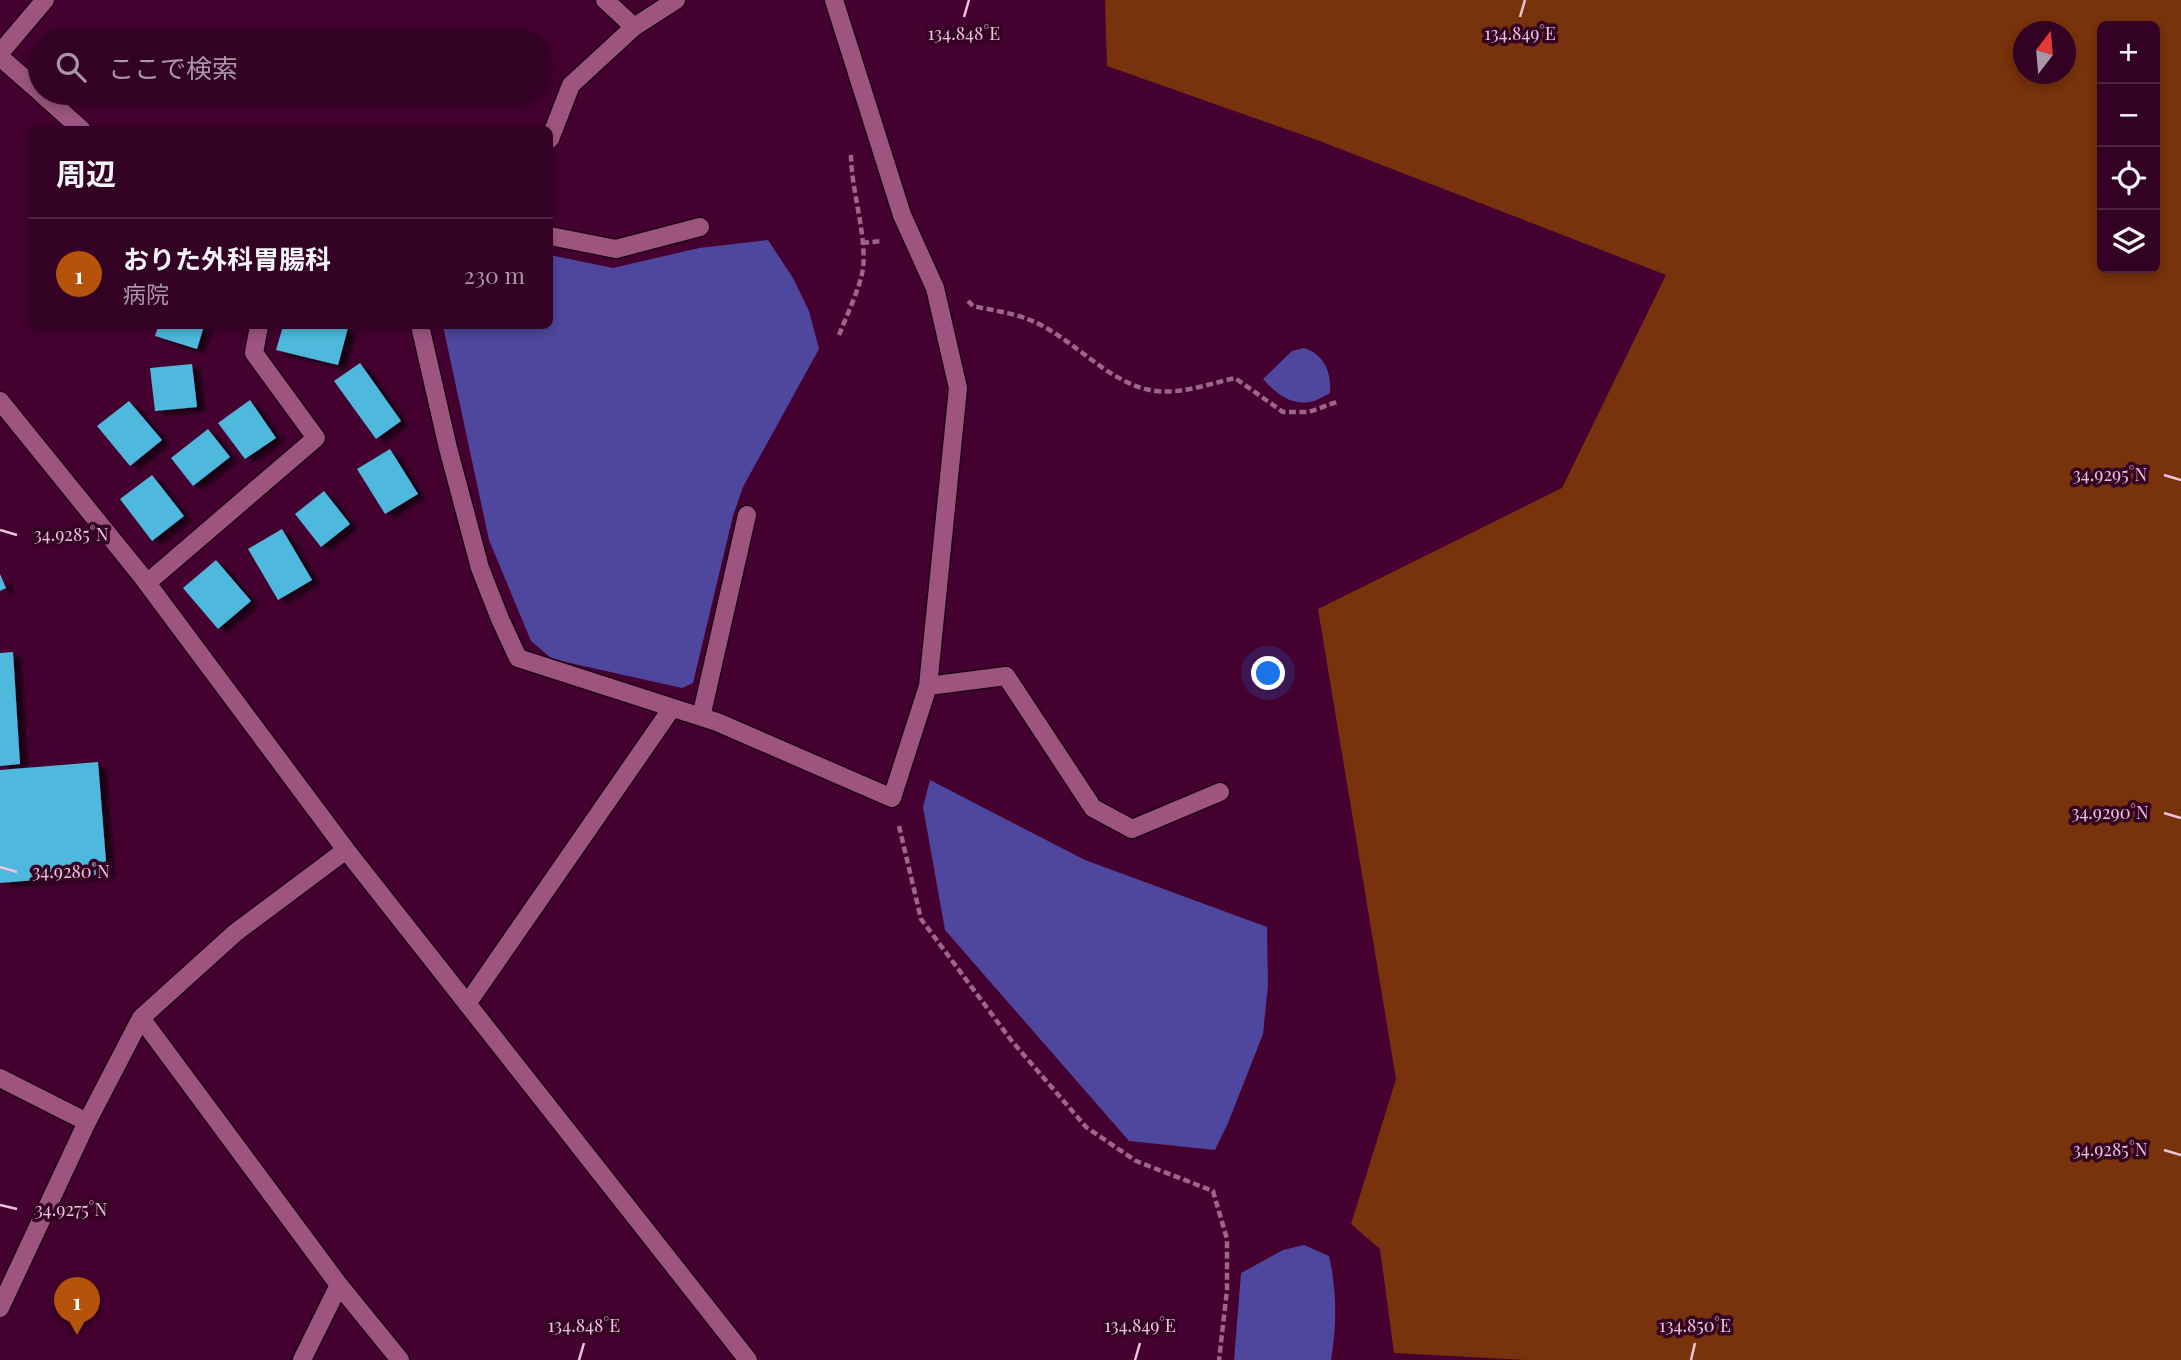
<!DOCTYPE html>
<html lang="ja">
<meta charset="utf-8">
<style>
body{margin:0;font-family:"Playfair Display","Noto Sans JP",serif;background:#3b0b2c;color:#f1f3f6}
.controls{position:absolute;right:21px;top:21px;display:grid;overflow:hidden;border-radius:10px;box-shadow:0 4px 10px #0003}
.controls button{width:63px;height:63px;display:grid;place-items:center;padding:0;border:0;border-bottom:2px solid #4e2341;background:#330124;color:#f1f3f6;font:35px sans-serif}
.compass{position:absolute;left:2013px;top:21px;width:63px;height:63px;border-radius:50%;background:#330124;box-shadow:0 4px 10px #0003;rotate:16deg}
.you{position:absolute;left:1269px;top:674px;width:24px;height:24px;margin:-18px;border:5px solid #fff;border-radius:50%;background:#1a73e8;box-shadow:0 0 0 10px #1a73e833}
.badge{display:grid;place-items:center;width:46px;height:46px;border-radius:50%;background:#b45309;color:#fff;font-size:23px;font-weight:700}
.pin{position:absolute;translate:-50% -58px;filter:drop-shadow(0 2px 4px #0008)}
.pin::after{content:'';position:absolute;top:37px;width:24px;height:21px;background:inherit;clip-path:polygon(0 0,100% 0,50% 100%)}
.list{margin:0;padding:0;list-style:none}
h2{display:flex;justify-content:space-between;align-items:center;height:91px;margin:0;padding:0 28px;font-size:30px}
h2 small{font-size:23px;font-weight:400;color:#a997a6}
.list li{display:grid;grid-template-columns:46px 1fr auto;gap:21px;align-items:center;box-sizing:border-box;height:112px;padding:0 28px;border-top:2px solid #4e2341}
.list b{display:block;font-size:26px;white-space:nowrap}
.list p{margin:0;font-size:23px;white-space:nowrap;color:#a997a6}
.list em{font-size:23px;font-style:normal;color:#a997a6}
.icon{flex:none;width:38px;height:38px;fill:none;stroke:currentColor;stroke-width:2;stroke-linecap:round;stroke-linejoin:round}
.map{position:relative;flex:none;width:2181px;height:1360px;overflow:hidden}
.search{position:absolute;background:#330124;box-shadow:0 4px 10px #0003;left:28px;top:28px;width:525px;height:77px;display:flex;align-items:center;gap:18px;box-sizing:border-box;padding:0 24px;border-radius:38px;color:#a997a6;font-size:26px}
.panel{position:absolute;background:#330124;box-shadow:0 4px 10px #0003;left:28px;top:126px;width:525px;height:203px;border-radius:10px}
.map>svg:first-child{display:block}
.green{fill:#78320c;fill-rule:evenodd}
.water{fill:#4f469e}
.building{fill:#4fb9dd;filter:url(#shadow)}
.lines{fill:none;stroke-linecap:round;stroke-linejoin:round}
.minor-casing{stroke:#1f0114;stroke-width:21}
.path{stroke:#9b6688;stroke-width:4.5;stroke-dasharray:7 3.5;stroke-linecap:butt}
.minor{stroke:#9d5580;stroke-width:18}
.ticks{fill:none;stroke:#ecc4da;stroke-width:2.5}
.ticks-label{font-size:18px;text-anchor:middle;fill:#ecc4da;stroke:#340324;stroke-width:7;stroke-linejoin:round;paint-order:stroke}
</style>
<div class="map">
<svg width="2181" height="1360" viewBox="0 0 2181 1360">
<defs>
<filter id="shadow"><feDropShadow dx="8" dy="4.5" stdDeviation="2" flood-color="#0009"/></filter>
</defs>
<rect width="100%" height="100%" fill="#440130"/>
<path class="green" d="M1105 0H2181V1360H1527L1394 1353 1380 1249 1351 1224 1396 1079 1318 609 1562 488 1666 275 1317 140 1107 66ZM2102 26H2155V268H2102ZM2024 32H2066V74H2024Z"/>
<path class="water" d="M768 240 793 278 809 311 819 349 743 487 733 516 693 683 682 688 552 659 531 641 489 540 443 326H550V255L613 268 699 248Z
M1304 348C1324 354 1332 373 1330 393 1325 395 1319 400 1314 401 1293 407 1276 394 1263 379L1292 351Z
M930 780 1085 860 1267 927 1268 985 1263 1034 1228 1123 1215 1150 1129 1141 945 930 923 807Z
M1304 1245 1329 1256C1337 1291 1337 1325 1331 1360H1234L1241 1273 1283 1250Z"/>
<path class="building" d="M158 326H204L197 349 155 336Z
M283 326H339L348 328 338 365 276 350Z
M360 363 401 421 376 439 334 381Z
M192 364 197 407 155 411 150 368Z
M250 400 276 438 245 459 218 423Z
M129 401 162 440 130 466 97 426Z
M208 429 230 457 193 486 171 458Z
M390 449 418 494 385 514 357 469Z
M152 475 184 516 152 541 120 499Z
M324 491 350 524 321 547 295 514Z
M282 529 312 580 278 600 248 549Z
M216 560 251 601 218 629 183 588Z
M0 574 6 588 0 591Z
M13 652 20 764 0 766V653Z
M98 762 107 874 0 883V770Z"/>
<g class="lines">
<defs>
<path id="minor" d="M634 27 676 0
M0 53 45 0
M0 57 40 92
M41 93 82 130
M550 139 571 85 634 27 605 0
M550 236 616 249 700 227
M421 330 448 448 480 568 500 619 518 658 717 722 892 798 928 686 958 388 935 288 902 215 834 0
M0 401 141 575 346 850 748 1360
M147 583 316 438 254 353 259 326
M928 686 1006 676 1093 808 1132 829 1220 792
M701 717 747 515
M467 1004 672 708
M141 1018 339 1285 400 1360
M0 1078 87 1122
M0 1308 87 1122 141 1018 235 933 346 850
M302 1360 339 1285"/>
</defs>
<use href="#minor" class="minor-casing"/>
<path class="path" d="M862 243 883 241
M968 301 973 306C991 310 1013 313 1030 320 1073 337 1110 386 1156 391 1182 394 1209 384 1235 378L1283 412H1309L1339 401
M839 335C847 315 857 294 862 274 869 242 851 191 851 155
M899 826 921 919 1011 1040 1086 1127 1136 1161 1213 1191 1227 1239V1290L1219 1360"/>
<use href="#minor" class="minor"/>
</g>
<path class="ticks" d="M964 17 969 0M1520 17 1525 0M2164 475 2181 480M0 530 17 535M2164 813 2181 818M0 867 17 872M2164 1150 2181 1155M0 1205 17 1209M579 1360 584 1343M1135 1360 1140 1343M1691 1360 1695 1343"/>
<g class="ticks-label">
<text x="964" y="40">134.848°E</text>
<text x="1520" y="40">134.849°E</text>
<text x="2110" y="481">34.9295°N</text>
<text x="71" y="541">34.9285°N</text>
<text x="2110" y="819">34.9290°N</text>
<text x="71" y="878">34.9280°N</text>
<text x="2110" y="1156">34.9285°N</text>
<text x="71" y="1216">34.9275°N</text>
<text x="584" y="1332">134.848°E</text>
<text x="1140" y="1332">134.849°E</text>
<text x="1695" y="1332">134.850°E</text>
</g>
</svg>
<div class="controls">
<button>+</button>
<button>−</button>
<button><svg class="icon" aria-label="locate" viewBox="0 0 24 24"><circle cx="12" cy="12" r="6"/><path d="M12 2v4M12 18v4M2 12h4M18 12h4"/></svg></button>
<button><svg class="icon" aria-label="layers" viewBox="0 0 24 24"><path d="M12 4l9 5-9 5-9-5zM3 14l9 5 9-5"/></svg></button>
</div>
<svg class="compass" viewBox="-18 -18 36 36"><path d="M0-13l5 13h-10z" fill="#e53935"/><path d="M0 13l5-13h-10z" fill="#a997a6"/></svg>
<div class="you"></div>
<div class="pin badge" style="left:77px;top:1335px">1</div>
<div class="search"><svg class="icon" aria-label="search" viewBox="0 0 24 24"><circle cx="10" cy="10" r="6"/><path d="M15 15l6 6"/></svg>ここで検索</div>
<section class="panel">
<h2>周辺<small></small></h2>
<ul class="list">
<li><span class="badge">1</span><div><b>おりた外科胃腸科</b><p>病院</p></div><em>230 m</em></li>
</ul>
</section>
</div>
